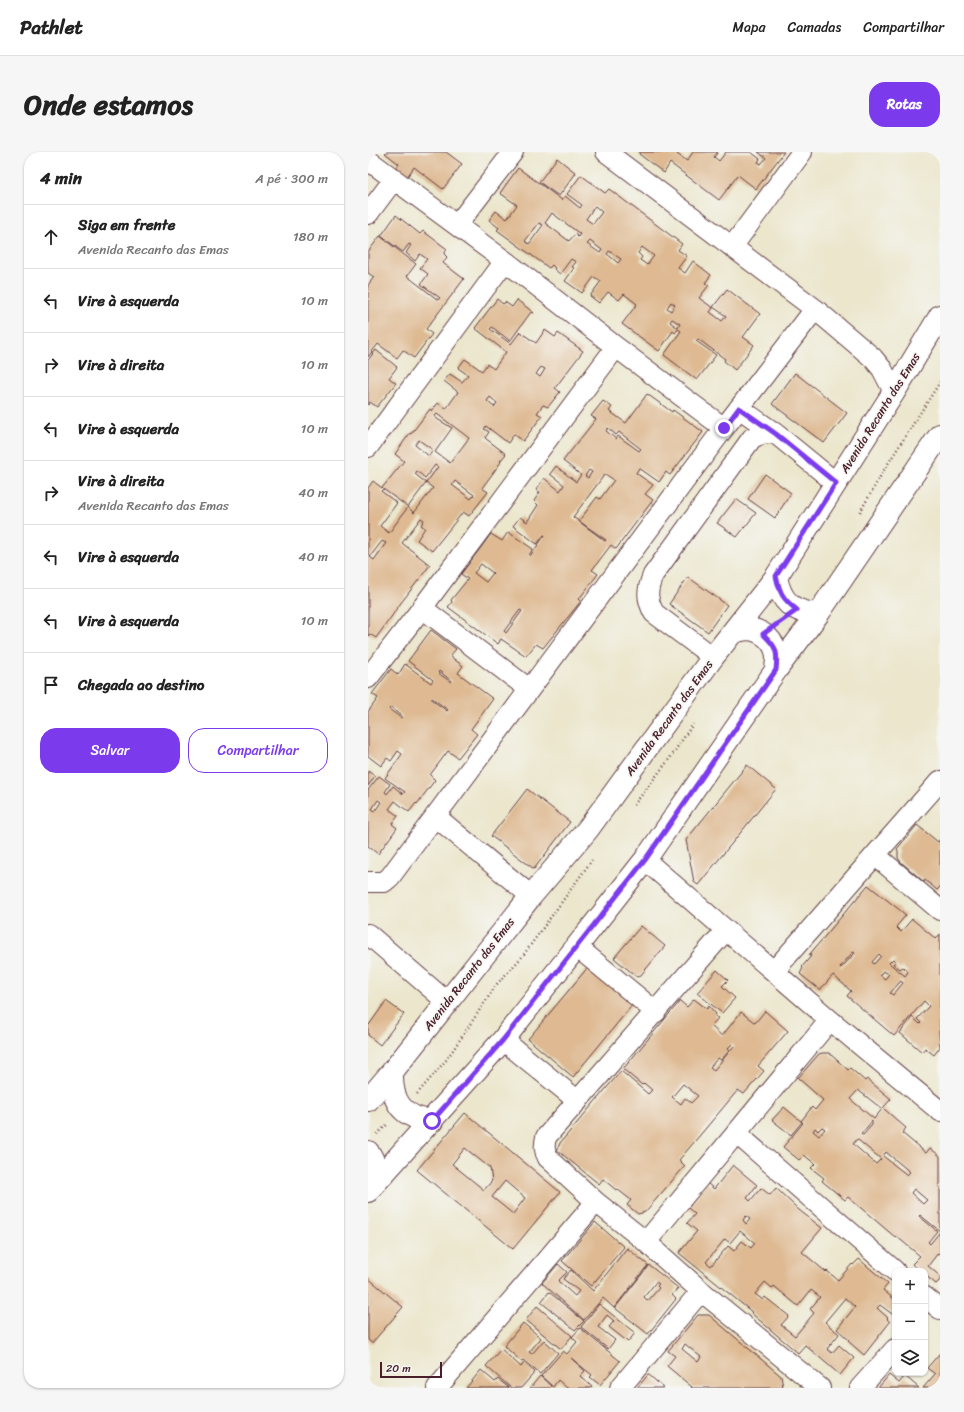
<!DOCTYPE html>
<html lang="pt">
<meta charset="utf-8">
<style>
body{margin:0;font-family:Sriracha,sans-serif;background:#f6f6f6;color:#222}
.controls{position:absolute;right:12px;bottom:12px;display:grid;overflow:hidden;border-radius:8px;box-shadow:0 1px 3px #0004}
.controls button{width:36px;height:36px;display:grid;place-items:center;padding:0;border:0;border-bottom:1px solid #e0e0e0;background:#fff;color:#222;font:20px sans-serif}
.scale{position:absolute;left:12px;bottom:10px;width:62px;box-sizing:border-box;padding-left:4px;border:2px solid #4a1f2b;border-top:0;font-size:11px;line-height:14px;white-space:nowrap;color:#4a1f2b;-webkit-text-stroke:3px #f6f6f2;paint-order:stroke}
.stop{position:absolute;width:12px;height:12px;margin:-9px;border:3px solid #7c3aed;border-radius:50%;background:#fff}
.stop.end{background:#7c3aed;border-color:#fff;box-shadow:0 1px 4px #0008}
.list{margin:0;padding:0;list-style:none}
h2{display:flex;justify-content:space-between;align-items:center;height:52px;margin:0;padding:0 16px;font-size:17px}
h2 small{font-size:13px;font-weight:400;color:#767676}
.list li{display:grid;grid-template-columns:26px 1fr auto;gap:12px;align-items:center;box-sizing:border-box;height:64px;padding:0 16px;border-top:1px solid #e0e0e0}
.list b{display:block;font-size:15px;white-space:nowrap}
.list p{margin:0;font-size:13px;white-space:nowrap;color:#767676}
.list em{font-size:13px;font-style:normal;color:#767676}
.actions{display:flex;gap:8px;padding:12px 16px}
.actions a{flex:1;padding:9px 0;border:1px solid #7c3aed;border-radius:16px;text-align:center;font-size:14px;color:#7c3aed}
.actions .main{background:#7c3aed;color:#fff}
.icon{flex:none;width:22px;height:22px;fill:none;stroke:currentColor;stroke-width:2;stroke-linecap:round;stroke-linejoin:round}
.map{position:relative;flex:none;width:572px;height:1236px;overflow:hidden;border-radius:16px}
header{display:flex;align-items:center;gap:24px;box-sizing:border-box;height:56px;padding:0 20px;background:#fff;border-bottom:1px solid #e0e0e0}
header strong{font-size:19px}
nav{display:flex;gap:22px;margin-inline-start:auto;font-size:14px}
.intro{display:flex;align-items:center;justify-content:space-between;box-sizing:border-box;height:96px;padding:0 24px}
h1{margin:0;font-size:28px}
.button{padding:10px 18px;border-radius:16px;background:#7c3aed;color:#fff;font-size:14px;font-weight:700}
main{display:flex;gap:24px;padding:0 24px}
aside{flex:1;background:#fff;border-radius:16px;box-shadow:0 1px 3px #0004}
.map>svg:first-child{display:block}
.building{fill:#deb992;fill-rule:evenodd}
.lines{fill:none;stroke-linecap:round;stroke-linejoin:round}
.minor-casing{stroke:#623d43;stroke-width:22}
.major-casing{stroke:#623d43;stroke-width:24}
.path{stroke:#623d43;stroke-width:2.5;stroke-dasharray:1 3;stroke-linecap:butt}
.minor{stroke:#fff;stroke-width:20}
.major{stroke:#fff;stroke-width:22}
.route{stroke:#7c3aed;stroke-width:5}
.labels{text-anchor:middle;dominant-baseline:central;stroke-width:3.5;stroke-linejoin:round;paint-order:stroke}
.street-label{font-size:12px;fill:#4a1f2b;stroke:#f6f6f2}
</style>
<header>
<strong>Pathlet</strong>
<nav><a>Mapa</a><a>Camadas</a><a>Compartilhar</a></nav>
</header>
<div class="intro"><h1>Onde estamos</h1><a class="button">Rotas</a></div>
<main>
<aside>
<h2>4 min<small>A pé · 300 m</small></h2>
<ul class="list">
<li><svg class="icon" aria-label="ahead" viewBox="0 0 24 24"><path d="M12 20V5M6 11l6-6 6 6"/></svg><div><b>Siga em frente</b><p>Avenida Recanto das Emas</p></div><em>180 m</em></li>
<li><svg class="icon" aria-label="left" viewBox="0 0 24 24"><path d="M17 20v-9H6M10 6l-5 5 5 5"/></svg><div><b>Vire à esquerda</b></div><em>10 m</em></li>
<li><svg class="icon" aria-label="right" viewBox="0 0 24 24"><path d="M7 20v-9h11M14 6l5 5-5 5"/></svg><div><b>Vire à direita</b></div><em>10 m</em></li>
<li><svg class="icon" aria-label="left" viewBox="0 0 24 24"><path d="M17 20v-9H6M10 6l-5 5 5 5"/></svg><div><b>Vire à esquerda</b></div><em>10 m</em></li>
<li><svg class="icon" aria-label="right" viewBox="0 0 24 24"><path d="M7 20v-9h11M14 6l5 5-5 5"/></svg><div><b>Vire à direita</b><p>Avenida Recanto das Emas</p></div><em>40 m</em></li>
<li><svg class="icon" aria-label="left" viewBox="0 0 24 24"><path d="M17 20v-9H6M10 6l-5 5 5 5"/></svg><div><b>Vire à esquerda</b></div><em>40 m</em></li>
<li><svg class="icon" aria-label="left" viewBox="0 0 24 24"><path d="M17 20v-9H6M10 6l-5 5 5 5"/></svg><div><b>Vire à esquerda</b></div><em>10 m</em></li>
<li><svg class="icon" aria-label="arrive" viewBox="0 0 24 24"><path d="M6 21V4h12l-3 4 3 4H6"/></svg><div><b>Chegada ao destino</b></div></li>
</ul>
<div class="actions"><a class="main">Salvar</a><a>Compartilhar</a></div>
</aside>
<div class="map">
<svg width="572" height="1236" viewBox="0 0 572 1236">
<rect width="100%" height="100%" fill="#f6f6f2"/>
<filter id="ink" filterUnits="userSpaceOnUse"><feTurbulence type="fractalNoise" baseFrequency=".025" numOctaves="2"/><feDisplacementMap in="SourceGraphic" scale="8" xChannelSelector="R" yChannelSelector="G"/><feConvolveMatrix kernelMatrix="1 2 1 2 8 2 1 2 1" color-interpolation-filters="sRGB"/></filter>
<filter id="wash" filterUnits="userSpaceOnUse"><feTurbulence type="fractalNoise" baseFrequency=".012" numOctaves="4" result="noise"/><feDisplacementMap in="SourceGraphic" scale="16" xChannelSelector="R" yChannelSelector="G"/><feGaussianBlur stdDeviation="0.9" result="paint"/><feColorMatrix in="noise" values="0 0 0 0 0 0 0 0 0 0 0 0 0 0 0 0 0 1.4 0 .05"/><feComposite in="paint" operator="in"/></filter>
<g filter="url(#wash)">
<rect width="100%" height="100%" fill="#ebe6cc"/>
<g id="blocks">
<path class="building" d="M18 0H78L94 12 75 37 46 15 39 25 28 16 31 12 17 1Z
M272 0H311L309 2 319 9 325 0H350L346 5 351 9 358 0H383L392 7 390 10 393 12 398 6 390 0H416L388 37 370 23 351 48 302 11 296 21 271 2Z
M189 6 208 21 191 44 171 30Z
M150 16 194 48 197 44 212 56 214 53 199 42 213 23 237 41 241 37 314 92 310 98 319 104 310 116 317 121 325 109 343 123 337 131 341 133 331 146 345 156 342 160 354 169 358 164 345 155 359 137 392 162 375 185 386 193 367 218 356 209 357 207 330 187 328 189 348 203 329 228 296 203 313 179 310 177 307 181 305 179 291 199 254 172 269 152 256 142 251 148 240 140 231 151 222 144 233 129 226 125 214 141 197 129 206 116 204 115 208 110 203 107 192 122 186 117 187 116 184 113 181 116 129 78 131 76 121 68 128 59 139 67 149 53 132 41ZM227 54 234 60 225 72 218 67ZM184 61 212 82 210 85 207 82 201 89 177 71ZM171 71 175 73 161 92 157 89ZM222 89 234 98 232 101 219 92ZM274 95 286 104 279 113 272 108 274 105 270 101ZM241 99 253 107 250 111 239 102ZM303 150 307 153 303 159 299 156ZM304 167 312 172 310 176 302 170Z
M28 63 52 82 55 79 79 97 76 102 79 105 75 111 96 127 58 177 64 182 46 206 35 198 29 206 10 192 0 205V133L6 125 0 121V100L12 84 48 112 39 124 70 148 72 146 53 132 60 122 52 116 59 107 52 102 47 109 38 101 43 93 41 92 35 100 13 84Z
M129 147 135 152 137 150 144 155 149 148 166 161 163 160 142 189 124 175 122 177 143 192 152 180 168 191 177 178 187 185 190 181 215 199 187 236 192 240 180 255 175 253 169 261 174 264 155 289 146 282 140 291 118 274 116 277 121 280 117 286 138 302 132 309 133 310 114 336 120 340 101 364 95 360 64 399 49 388 57 376 53 373 56 368 53 366 34 391 62 413 26 460V461L8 486 2 482 0 484V336L5 329 14 336 36 309 27 302 42 281 43 282 62 257 64 259 70 251 78 257 90 240 76 229 82 222 94 230 100 223 90 216 97 207 114 219 119 212 126 217 138 200 107 176ZM173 215 177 217 172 225 168 222ZM122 245 129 251 126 255 119 249ZM69 262 101 286 82 311 67 300 84 276 69 267 67 264ZM51 288 65 298 61 304 47 293ZM67 313 70 315 58 331 65 336 46 361 40 355 58 331 47 322 49 319 57 326ZM87 329 106 343 103 347 84 333ZM15 337 40 355 21 381 12 374 29 351 13 339ZM14 389 18 391 6 408 2 405Z
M8 198 29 215 21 226 28 231 9 255 2 250 0 253V208Z
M427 221 479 261 456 291 404 252Z
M279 242 304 260 305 258 335 280 302 323 298 320 291 330 271 316 268 321 285 333 277 342 285 348 248 397 243 393 224 418 230 422 211 447 213 449 175 496 168 492 158 504 133 487 130 492 80 455 84 450 83 448 100 427 93 422 123 382 134 389 140 380 165 397 161 403 162 404 177 383H176L169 392 145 374 152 365 159 370 170 353 166 349 172 340 168 338 176 326 192 339 196 333 182 322 188 314 208 330 213 323 195 309 228 267 223 264 235 249 244 255 241 259 258 271ZM240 276 248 283 251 280 273 297 271 299 250 284 248 287 238 279ZM221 318 224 320 220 326 217 324ZM237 322 246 328 232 347 229 345 211 369 238 388 237 389 205 365ZM113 412 125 421 118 430 106 421ZM152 458 154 459 138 481 136 479Z
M397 322 423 341 407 366 380 347Z
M368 347 388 361 369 385 349 371Z
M320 425 359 453 340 480 301 452Z
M63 478 88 497 82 504 95 514 90 521 125 547 103 577 109 582 90 606 80 599 62 623 67 628 49 652 48 651 41 660 27 649 21 657 30 664 24 672 29 676 10 702 0 694V638L11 624 22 632 17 640 19 642 25 634 35 642 37 640 17 626 34 602 30 599 23 609 19 606 13 614 0 604V560L10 546 4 542 23 517 30 523 37 512 63 531 65 528 40 509ZM71 519 84 529 83 530 70 521ZM64 546 80 558 79 559 64 548ZM23 555 34 564 33 566 21 557ZM10 648 13 650 7 659 4 657Z
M379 613 408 637 330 733 326 730 318 688Z
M0 619 7 624 0 634Z
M159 637 202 670 166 717 123 684Z
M549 673 570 690 572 687V735L569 738 557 728 556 730 533 710 530 706V699L529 697Z
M500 733 538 763 528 775 533 780 544 767 568 787 572 782V878L571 879 572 895 566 903 557 896 554 900 532 881 544 865 552 872 553 871 549 867 561 854 556 849 526 884 479 844 483 839 465 823 452 838 432 822 435 816 434 815 443 804 441 803ZM485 800 487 801 473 816 472 815ZM511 802 513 804 506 812 504 810ZM525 807 528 809 525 812 532 817 535 815 540 820 537 824 521 811ZM515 819 521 822 517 827 512 823ZM533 829 535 831 525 843 522 841Z
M273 774 297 794 273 823 269 825 246 806Z
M221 814 266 851 205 925 160 887Z
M349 818 360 828 354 834 367 846 354 861 329 841Z
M326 847 339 857 341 854 348 862 347 864 350 866 343 874 354 884 373 860 387 871 397 859 420 879 390 914 396 919 376 942 370 938 311 1008 317 1014 277 1060 270 1062 259 1053 263 1048 249 1037 248 1038 235 1027 231 1032 189 998 192 991 253 919 280 942 284 938 276 931 274 933 255 917 312 849 319 855ZM364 892 366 894 346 918 342 915 350 906 353 908 362 898 360 896ZM315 932 330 944 323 951 317 946 313 952 304 945Z
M18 849 36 862 12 893 0 883V872L1 873Z
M454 901H461L480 918 482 916 497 929 499 927 523 947 515 956 538 976 534 981 558 1001 562 996 572 1004V1032L570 1034 572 1035V1079L552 1063 551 1064 569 1079 560 1090 562 1092 572 1080V1102L570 1101 560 1114 572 1124V1128L568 1132 557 1123V1119H552L544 1112 552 1104 528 1084 527 1085 480 1045 477 1048 454 1029 456 1026 443 1016 447 1012 436 1003 431 1008 415 995 435 971 433 969 444 955 447 958 455 948 430 926 451 902ZM490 938 514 957 506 967 482 947ZM504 969V973L495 983 493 982ZM454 975 457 977 451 984 445 979 447 976 450 979ZM489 987 513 1007 508 1012 485 992ZM518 1000 542 1020 539 1023 515 1004ZM546 1037 559 1048 555 1052 543 1041Z
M416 955 434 970 423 983 404 968Z
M97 961 192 1040 145 1097 49 1018ZM97 996 122 1016 124 1029 116 1038 84 1012ZM137 1029 157 1046 145 1062 124 1045Z
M365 1013 389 1033 379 1046 382 1049 393 1036 402 1043 408 1036 431 1058 454 1076 434 1100 458 1120 459 1119 470 1128 484 1112 485 1113 491 1107 520 1132 515 1138 527 1148V1158L524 1162 512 1153 509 1156 520 1166 519 1167 522 1170 496 1203 480 1189 481 1188 469 1177 487 1155 477 1146 457 1170 471 1182 459 1197 464 1201 471 1193 486 1206 472 1223 437 1193 430 1201 383 1161 384 1160 311 1101 329 1079 319 1071 327 1062 320 1056 339 1031 346 1037ZM378 1064 382 1067 378 1072 375 1068ZM372 1079 387 1091 383 1096 374 1089 366 1099 360 1094 343 1114 338 1110 357 1087 362 1091ZM397 1130 404 1136 406 1134 430 1154 443 1138 452 1145 442 1157 446 1161 427 1184 413 1173 421 1164 397 1145 395 1148 387 1142Z
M227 1070 256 1095 223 1134 194 1109Z
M259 1096 280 1113 246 1156 235 1146 216 1168 174 1131 190 1112 199 1120 190 1129 207 1144 211 1139 195 1127 203 1118 225 1139Z
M281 1113 310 1136 304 1143 308 1147 280 1182 247 1156ZM288 1130 291 1132 289 1134 291 1136 280 1149 276 1145Z
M0 1126 35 1155 4 1191 0 1188Z
M181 1140 216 1169 207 1178 173 1150Z
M231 1152 267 1181 260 1190 241 1175 246 1169 239 1163 230 1175 247 1188 240 1197 213 1175Z
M169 1154 204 1184 193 1197 158 1168Z
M330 1163H341L413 1224 415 1235 414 1236H323L324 1235 299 1214 307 1204 300 1199ZM317 1192 333 1205 330 1210 314 1197Z
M155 1171 173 1186 161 1200 164 1202 176 1188 190 1201 172 1222 155 1208 154 1210 136 1194Z
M212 1176 252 1209 232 1233 222 1225 224 1223 203 1206 217 1219 212 1224 224 1235 223 1236H199L190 1228 185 1235 173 1224 195 1199 199 1202 209 1190 204 1185Z
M133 1197 153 1215 156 1211 167 1220 153 1236H143L118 1214Z
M572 1201V1236H555L567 1222 559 1216Z
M113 1218 127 1230 130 1227 141 1236H98Z
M280 1223H281L296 1236H269Z
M521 1223 531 1231 537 1224 551 1236H510Z
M172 1224 183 1234 181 1236H162Z"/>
</g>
</g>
<g filter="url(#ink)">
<use href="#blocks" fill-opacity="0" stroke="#623d43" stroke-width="1"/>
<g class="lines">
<defs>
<path id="minor" d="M238 0 447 157 505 206 514 217 526 240
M0 8 137 109 248 195 356 276 447 157
M0 62 26 27
M89 73 145 0
M364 95 434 0
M371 256 408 282
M0 295 137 109
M54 456 161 537
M345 505 286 461C278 446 279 438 285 423L384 286C393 282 399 280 408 282L468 331
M0 526 54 456 248 195
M67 664 163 744
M507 703 572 758
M277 708 462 868 572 959
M0 730H16L22 725 356 276
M358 778 178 985C176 994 176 999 180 1006L228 1050 278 1090 333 1139 452 1236
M0 782 79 850
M209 795 288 860
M406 819 507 703 572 629
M135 888 210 949
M368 981 527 1119
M278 1090 462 868
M557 1145 572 1157
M69 1236 228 1050
M252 1236 333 1139
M492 1236 527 1197"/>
<path id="major" d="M408 425C413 450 424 460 450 462
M364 481C371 478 379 476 386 478 398 481 409 493 409 506 409 510 408 514 408 518
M24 920C23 949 34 966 64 969
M0 948 24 920 163 744 220 677 345 505 408 425 526 240 572 164
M0 1000C8 1010 8 1020 6 1032
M0 1039 135 888 277 708 408 518 450 462 572 283"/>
</defs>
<use href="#minor" class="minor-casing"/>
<use href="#major" class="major-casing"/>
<path class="path" d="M492 360 516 318 572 230
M266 653 302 606 325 572
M49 942 79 907 129 832 154 805 224 708
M9 982 20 972"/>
<use href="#minor" class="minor"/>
<use href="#major" class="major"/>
</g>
</g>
<g class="lines" filter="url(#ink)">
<path class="route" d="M64 969 135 888 277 708 408 518C410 500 409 495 395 482L429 458C415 447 412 442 408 424L468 331 408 282 371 256 356 276"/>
</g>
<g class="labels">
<g class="street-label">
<text transform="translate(512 261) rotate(-58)">Avenida Recanto das Emas</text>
<text transform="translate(301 566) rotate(-54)">Avenida Recanto das Emas</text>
<text transform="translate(101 822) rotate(-52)">Avenida Recanto das Emas</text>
</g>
</g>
</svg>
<div class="controls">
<button>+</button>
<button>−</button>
<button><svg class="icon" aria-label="layers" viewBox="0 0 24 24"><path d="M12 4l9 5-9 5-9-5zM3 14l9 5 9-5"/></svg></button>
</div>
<div class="scale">20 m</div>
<div class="stop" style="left:64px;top:969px"></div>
<div class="stop end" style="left:356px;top:276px"></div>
</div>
</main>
